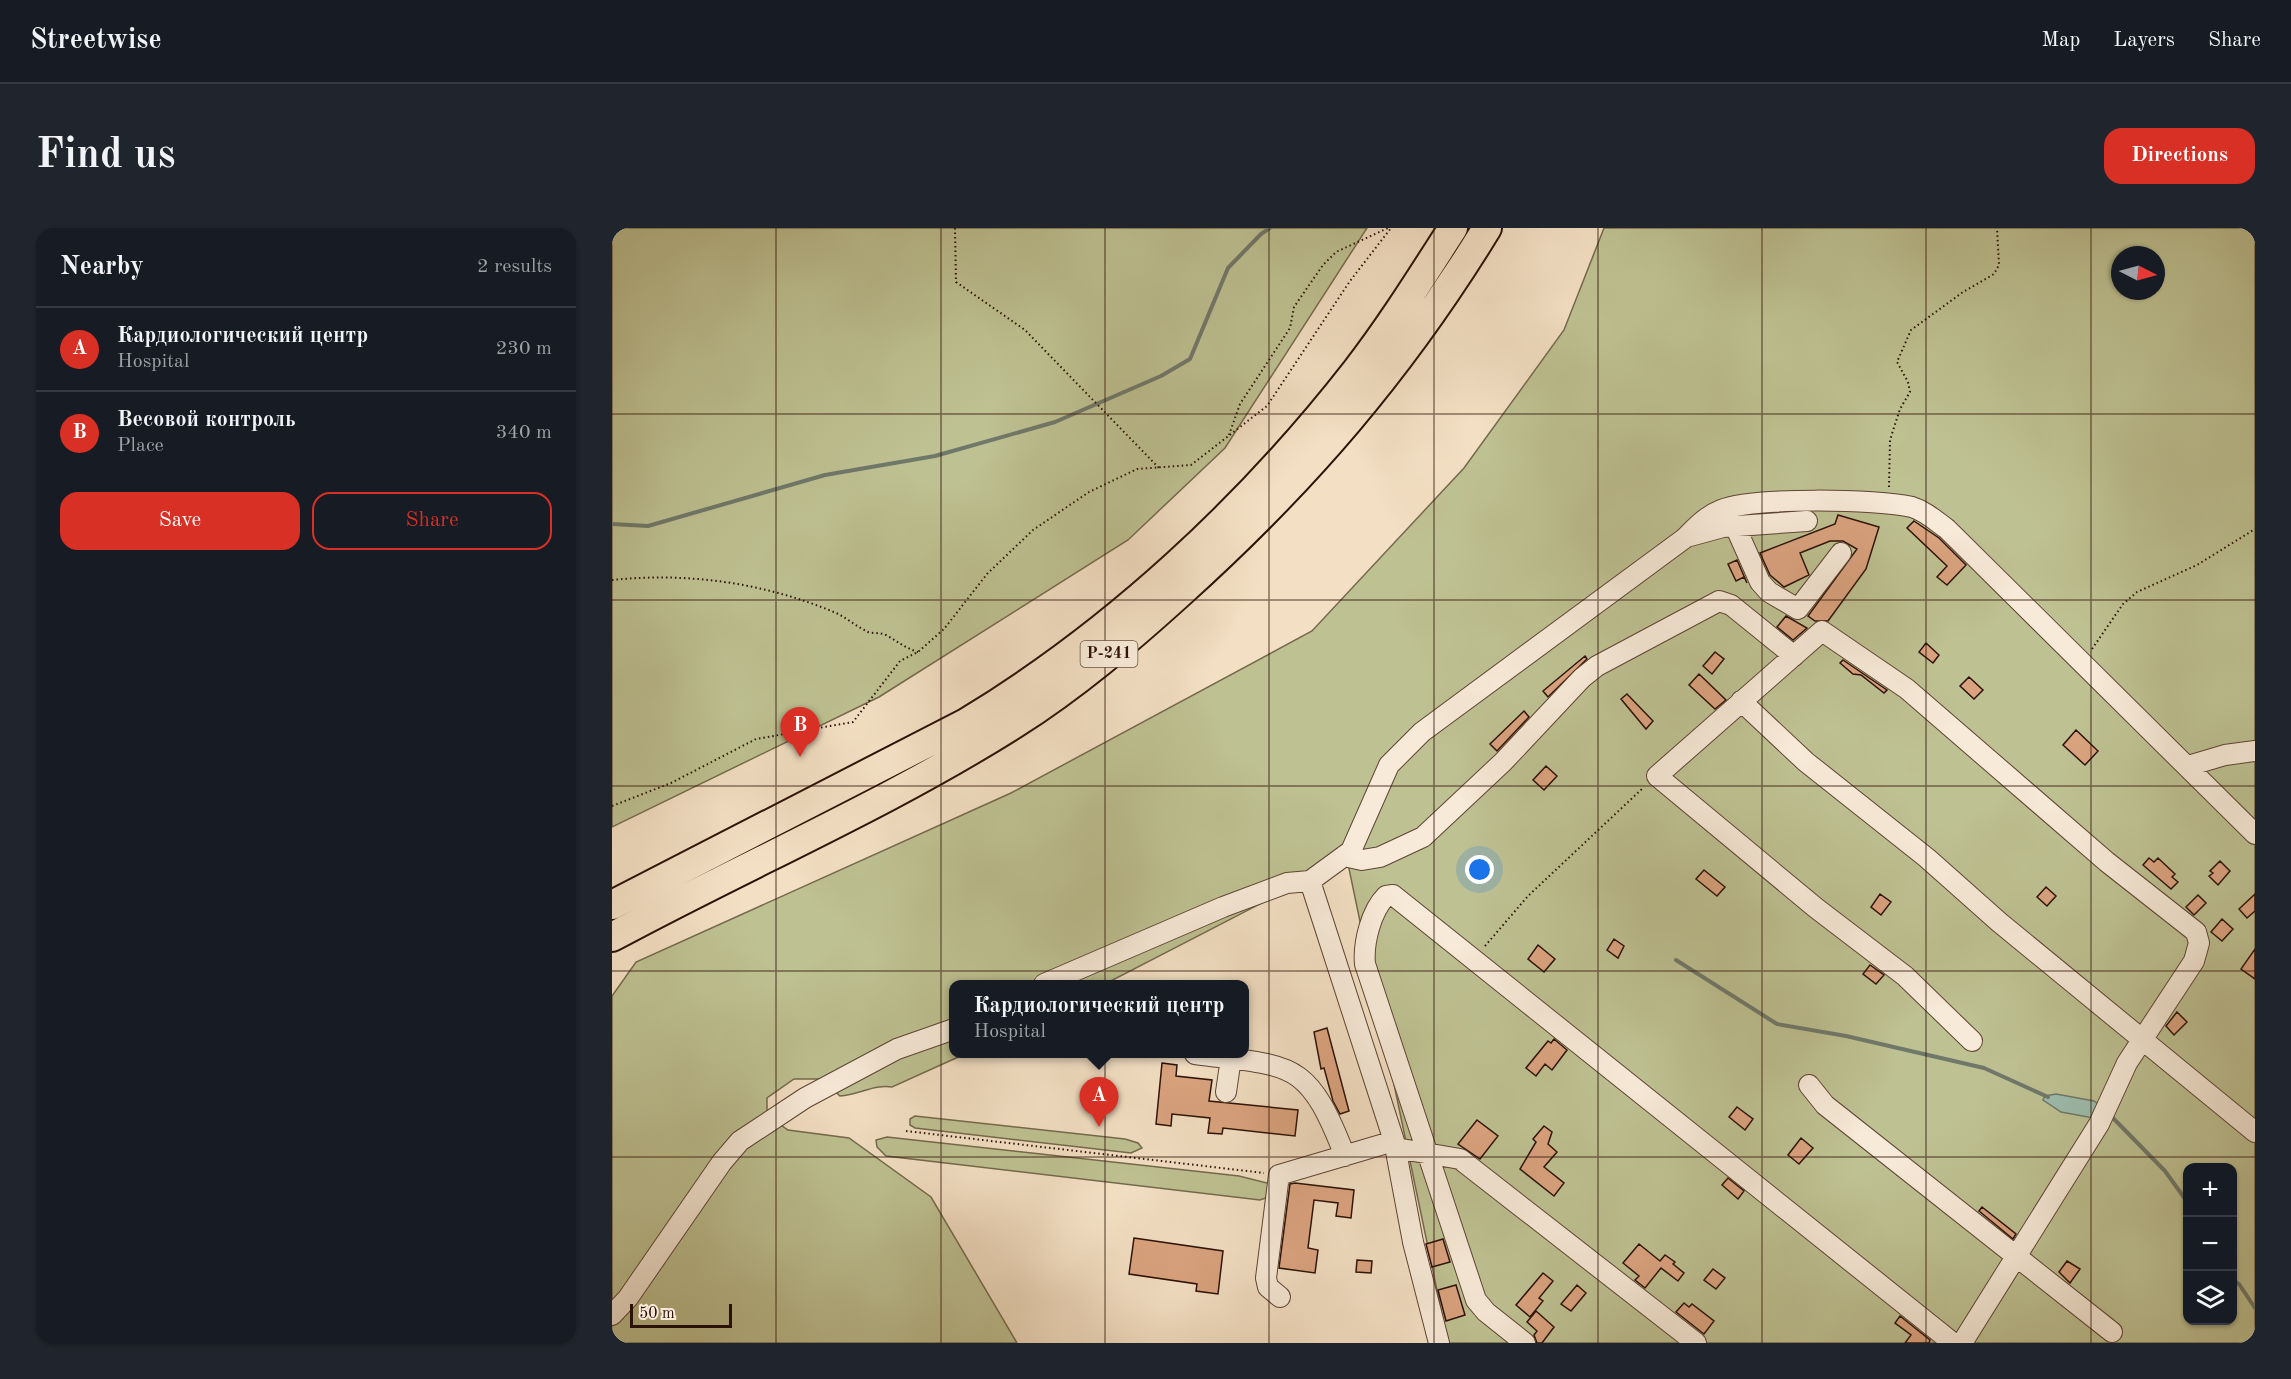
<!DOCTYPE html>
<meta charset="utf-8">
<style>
body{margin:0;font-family:"Old Standard TT",serif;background:#20242c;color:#f1f3f6}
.controls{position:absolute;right:18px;bottom:18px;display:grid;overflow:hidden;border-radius:12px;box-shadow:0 2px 4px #0004}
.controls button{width:54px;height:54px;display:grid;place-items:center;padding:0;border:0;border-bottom:2px solid #363941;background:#171b24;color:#f1f3f6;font:30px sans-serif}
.compass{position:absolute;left:1499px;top:18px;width:54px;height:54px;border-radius:50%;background:#171b24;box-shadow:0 2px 4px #0004;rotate:96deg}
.scale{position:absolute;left:18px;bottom:15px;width:102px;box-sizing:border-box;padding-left:6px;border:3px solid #2c1106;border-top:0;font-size:16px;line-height:21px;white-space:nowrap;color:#2c1106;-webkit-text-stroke:4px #f7ead8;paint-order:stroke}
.you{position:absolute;left:868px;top:642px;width:21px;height:21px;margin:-15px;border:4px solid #fff;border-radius:50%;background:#1a73e8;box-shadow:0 0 0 9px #1a73e833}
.badge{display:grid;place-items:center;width:39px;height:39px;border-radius:50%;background:#d93025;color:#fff;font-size:20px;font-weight:700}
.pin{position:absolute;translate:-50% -50px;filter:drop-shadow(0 2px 3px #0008)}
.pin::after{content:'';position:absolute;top:32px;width:21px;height:18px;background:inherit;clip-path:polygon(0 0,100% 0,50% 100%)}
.popup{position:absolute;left:337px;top:752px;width:300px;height:78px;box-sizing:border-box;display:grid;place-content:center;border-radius:12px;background:#171b24;filter:drop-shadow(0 2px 4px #0005);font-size:20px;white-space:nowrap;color:#9ea1a6}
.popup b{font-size:22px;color:#f1f3f6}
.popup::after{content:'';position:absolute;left:50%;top:100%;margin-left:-12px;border:12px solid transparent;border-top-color:#171b24}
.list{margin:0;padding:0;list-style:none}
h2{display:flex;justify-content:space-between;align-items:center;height:78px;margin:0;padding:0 24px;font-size:26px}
h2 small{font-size:20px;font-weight:400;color:#9ea1a6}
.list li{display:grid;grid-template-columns:39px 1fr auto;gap:18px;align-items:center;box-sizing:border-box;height:84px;padding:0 24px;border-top:2px solid #363941}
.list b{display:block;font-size:22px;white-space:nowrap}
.list p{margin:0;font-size:20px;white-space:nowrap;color:#9ea1a6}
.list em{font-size:20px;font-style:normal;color:#9ea1a6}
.actions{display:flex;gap:12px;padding:18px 24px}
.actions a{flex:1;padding:14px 0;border:2px solid #d93025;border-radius:18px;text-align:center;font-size:21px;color:#d93025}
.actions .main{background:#d93025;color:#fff}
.icon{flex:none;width:33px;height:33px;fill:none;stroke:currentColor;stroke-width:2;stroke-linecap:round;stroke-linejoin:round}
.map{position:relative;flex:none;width:1643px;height:1115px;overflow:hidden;border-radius:18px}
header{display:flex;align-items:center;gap:36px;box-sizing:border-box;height:84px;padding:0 30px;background:#171b24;border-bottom:2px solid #363941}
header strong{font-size:28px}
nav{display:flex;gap:33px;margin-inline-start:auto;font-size:21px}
.intro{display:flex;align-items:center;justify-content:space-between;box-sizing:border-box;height:144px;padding:0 36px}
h1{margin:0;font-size:42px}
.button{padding:15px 27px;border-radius:18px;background:#d93025;color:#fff;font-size:21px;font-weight:700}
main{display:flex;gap:36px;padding:0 36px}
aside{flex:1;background:#171b24;border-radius:18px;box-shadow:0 2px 4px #0004}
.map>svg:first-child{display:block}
.green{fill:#bec192;stroke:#75694c;stroke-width:1.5;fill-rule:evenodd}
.water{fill:#9dbdad;stroke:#70786a;stroke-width:1.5}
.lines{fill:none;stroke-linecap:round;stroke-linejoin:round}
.stream{stroke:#70786a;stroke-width:4}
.building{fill:#daa37f;stroke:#2c1106;stroke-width:1.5}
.minor-casing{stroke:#5e4435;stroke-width:22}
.highway-casing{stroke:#2c1106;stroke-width:32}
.path{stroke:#2c1106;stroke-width:2;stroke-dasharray:1.5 3;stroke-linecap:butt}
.minor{stroke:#f7ead8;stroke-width:20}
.highway{stroke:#f3dfc3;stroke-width:28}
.grid{fill:none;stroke:#2c1106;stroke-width:1.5;stroke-opacity:0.55}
.labels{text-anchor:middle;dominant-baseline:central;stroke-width:4.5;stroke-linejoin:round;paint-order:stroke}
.shield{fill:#f7ead8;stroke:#695245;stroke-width:1.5}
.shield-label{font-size:16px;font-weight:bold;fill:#2c1106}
</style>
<header>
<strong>Streetwise</strong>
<nav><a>Map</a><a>Layers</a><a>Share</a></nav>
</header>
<div class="intro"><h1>Find us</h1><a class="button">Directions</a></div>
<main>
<aside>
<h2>Nearby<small>2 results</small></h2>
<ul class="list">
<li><span class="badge">A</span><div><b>Кардиологический центр</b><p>Hospital</p></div><em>230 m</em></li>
<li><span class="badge">B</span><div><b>Весовой контроль</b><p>Place</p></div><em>340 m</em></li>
</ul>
<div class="actions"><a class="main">Save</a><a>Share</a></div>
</aside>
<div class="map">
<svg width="1643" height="1115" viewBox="0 0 1643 1115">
<rect width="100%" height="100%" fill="#f3dfc3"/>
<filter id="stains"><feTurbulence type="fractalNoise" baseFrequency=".00333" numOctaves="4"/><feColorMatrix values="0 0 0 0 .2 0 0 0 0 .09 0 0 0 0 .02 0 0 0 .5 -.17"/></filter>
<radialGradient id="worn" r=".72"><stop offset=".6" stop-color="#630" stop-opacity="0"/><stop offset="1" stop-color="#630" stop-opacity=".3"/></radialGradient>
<path class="green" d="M0 0H755L613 220 516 312 267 469 0 599Z
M992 0H1643V1115H836L735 631 493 756H342V826H353L280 859C262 856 247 867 228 868L209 851H182L155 870V887L176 902 237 910 319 969 405 1115H0V768L24 734 399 565 700 403 852 240 952 102ZM1508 27H1544V63H1508ZM1576 940H1620V1092H1576Z
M303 888 513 911 526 915 530 920 519 925 303 900 298 897V891Z
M275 909 627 948 659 956 657 969 648 972 274 928 265 919 264 912Z"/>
<path class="water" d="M1444 866 1482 873 1486 876 1481 890 1449 884 1431 872 1433 868Z"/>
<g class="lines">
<path class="stream" d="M0 296 36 298 213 247 323 228 443 194 549 148 578 131 616 40 649 6 658 0
M1064 732 1165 796 1234 808 1372 840 1436 869
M1499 888 1553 943 1576 975
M1620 1052 1627 1056 1643 1080"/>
</g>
<path class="building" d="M1226 287 1267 299 1254 341 1216 393H1203L1196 388 1245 321 1231 313H1218L1188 325 1197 347 1172 359 1158 347 1148 325 1223 296Z
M1302 293 1327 310 1354 337 1335 357 1325 349 1335 338 1295 300Z
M1125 332 1135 355 1132 349 1124 353 1116 336Z
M1174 388 1195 400 1181 412 1165 399Z
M1314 415 1327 427 1321 435 1307 424Z
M1103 424 1112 431 1100 446 1091 438Z
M973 428 975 431 936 469 931 463Z
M1231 432 1275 462 1272 465 1249 447 1241 446 1228 435Z
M1087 446 1114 472 1103 481 1077 457Z
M1357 449 1371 462 1362 471 1348 458Z
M1015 466 1041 493 1034 501 1009 471Z
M912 483 917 489 885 523 878 516Z
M1464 502 1486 523 1473 537 1451 517Z
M934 538 945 548 932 562 921 552Z
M1537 630 1542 634 1546 630 1563 646 1560 649 1566 654 1559 661 1531 637Z
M1608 633 1618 643 1606 657 1597 648 1601 645 1598 643Z
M1092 642 1113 659 1105 668 1084 651Z
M1434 659 1444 668 1435 678 1425 669Z
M1268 666 1279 674 1269 687 1259 679Z
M1643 666V683L1635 690 1627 681Z
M1586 667 1594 675 1582 687 1574 679Z
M1610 691 1621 701 1610 713 1599 704Z
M1002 711 1012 718 1006 730 995 722Z
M926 717 943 731 932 744 916 731Z
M1643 721V751L1629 741Z
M1258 737 1272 747 1264 756 1251 746Z
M1565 784 1575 794 1562 807 1554 798Z
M715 800 737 883 728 886 721 873 712 840 709 841 702 804Z
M942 811 955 822 940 842 933 836 924 848 914 840 936 813 939 815Z
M550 835 565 837 564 848 600 852 597 873 686 882 683 908 611 900 610 906 596 905 598 890 560 886 559 898 544 896Z
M1125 879 1141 891 1133 902 1117 889Z
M865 892 886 908 868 931 846 916Z
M932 898 940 904 936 916 945 924 932 939 952 955 942 968 908 941 924 914 921 911Z
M1189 910 1201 920 1187 936 1176 927Z
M1116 950 1132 963 1126 971 1110 957Z
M683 955 742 962 739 990 724 988 726 975 702 972 696 1020 706 1022 703 1045 667 1040 678 956Z
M1370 979 1404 1006 1401 1011 1367 983Z
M522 1010 611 1023 606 1066 584 1063 585 1056 517 1046Z
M831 1011 838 1034 820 1039 814 1016Z
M1027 1016 1048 1033 1053 1027 1063 1034 1061 1036 1072 1045 1066 1053 1049 1040 1033 1060 1023 1052 1027 1048 1011 1035Z
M745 1032 760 1033 759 1045 744 1044Z
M1455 1033 1468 1041 1458 1055 1447 1044Z
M1101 1041 1113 1050 1104 1061 1092 1052Z
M931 1045 941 1053 927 1070 931 1073 918 1089 904 1077Z
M844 1057 853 1087 834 1093 826 1062Z
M965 1057 974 1065 959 1083 949 1076Z
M1072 1075 1077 1079 1080 1076 1102 1093 1092 1106 1064 1084Z
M924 1083 942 1099 930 1115H925L922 1107 925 1103 915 1094Z
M1288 1088 1318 1112 1317 1115H1293L1299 1107 1283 1095Z"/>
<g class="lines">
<defs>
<path id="minor" d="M1123 298 1148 354 1157 364 1186 381 1229 325
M1078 308 1111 299 1195 293
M1129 473 1194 534 1315 630 1387 694 1643 904
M1576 538 1613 527 1643 523
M732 628 750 632 768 629 811 609 891 534 970 450 985 438 1107 373 1119 377 1182 428
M432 756 611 679 675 655 698 653 739 623 777 537 810 504 1073 310C1084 299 1094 288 1109 282 1140 269 1266 271 1300 279 1313 283 1324 293 1335 301L1643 606
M583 826C681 839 695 830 733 928
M1197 857 1213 877 1500 1104
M614 864 619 830
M782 913 801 1014 827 1115
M784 920 848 931 1084 1115
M668 1069 656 1059 654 1050 667 947 782 913 698 653
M0 1087 16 1070 110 934 128 913 193 870 285 821 342 801
M913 1115 874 1084 864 1072 753 736C751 715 759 683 774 668L781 667 1341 1115
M1350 1115 1487 896 1515 835 1582 733 1587 715 1584 704 1495 634 1295 461 1210 403 1045 548 1204 680 1293 748 1360 813"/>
<path id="highway" d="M0 677 354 495C503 405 637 280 744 143 779 98 810 48 841 0
M0 709C133 637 274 577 402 496 462 458 516 412 569 364 692 253 788 142 875 0"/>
</defs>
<use href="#minor" class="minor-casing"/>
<use href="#highway" class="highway-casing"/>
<path class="path" d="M343 0 344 54 413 102 547 240
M617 207 628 176 678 100 682 79 711 37 724 24 776 0
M1277 259 1278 212 1288 181 1298 164 1296 154 1285 134 1299 102 1351 64 1382 46 1387 37 1385 0
M0 352C76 344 154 355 224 385 235 390 245 399 256 404 261 406 268 404 274 407 285 413 293 420 306 424
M1480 421 1511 376 1525 364 1585 337 1643 301
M0 578 59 555 144 511 241 494 288 433 306 424 332 401 375 346 421 302 477 264 525 241 579 237 655 178 738 53 779 0
M873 718 916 668 1032 559
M294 903 652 945"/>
<use href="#minor" class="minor"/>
<use href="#highway" class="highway"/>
</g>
<path class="grid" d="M164 0V1115M329 0V1115M493 0V1115M657 0V1115M822 0V1115M986 0V1115M1150 0V1115M1314 0V1115M1479 0V1115M0 186H1643M0 372H1643M0 558H1643M0 743H1643M0 929H1643"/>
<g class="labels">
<rect class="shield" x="468.5" y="413" width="57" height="26" rx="4.5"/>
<g class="shield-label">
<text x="497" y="426">Р-241</text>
</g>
</g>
<rect width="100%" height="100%" filter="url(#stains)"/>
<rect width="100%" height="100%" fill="url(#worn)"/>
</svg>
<div class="controls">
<button>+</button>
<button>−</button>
<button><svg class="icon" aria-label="layers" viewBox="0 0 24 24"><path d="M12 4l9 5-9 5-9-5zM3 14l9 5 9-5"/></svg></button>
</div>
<svg class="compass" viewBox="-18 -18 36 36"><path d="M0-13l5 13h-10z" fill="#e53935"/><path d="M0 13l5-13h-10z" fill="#9ea1a6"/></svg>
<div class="scale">50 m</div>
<div class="you"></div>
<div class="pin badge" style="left:487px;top:899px">A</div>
<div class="popup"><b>Кардиологический центр</b>Hospital</div>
<div class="pin badge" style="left:188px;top:529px">B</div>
</div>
</main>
